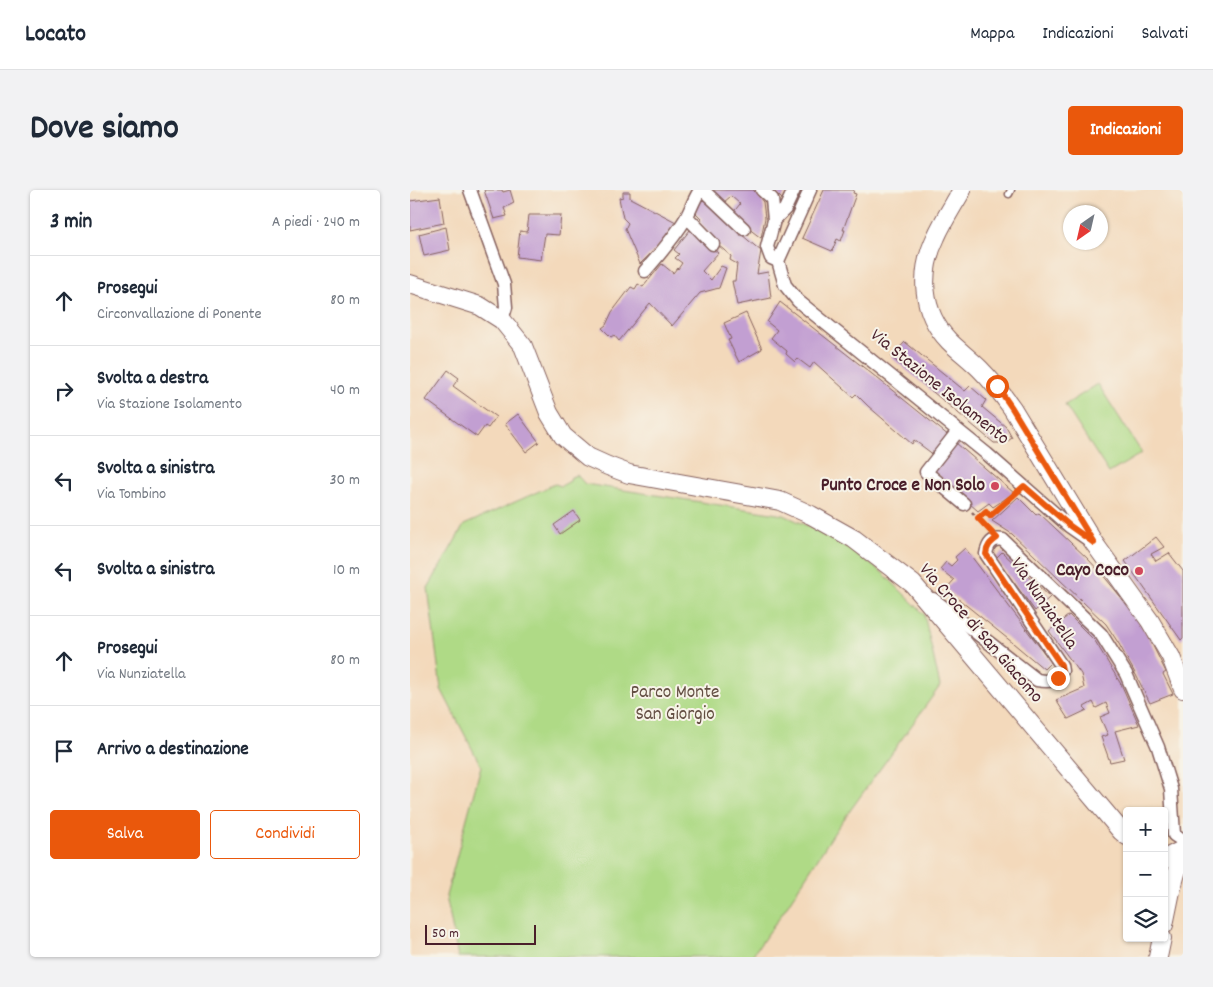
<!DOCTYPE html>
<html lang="it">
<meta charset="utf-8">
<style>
body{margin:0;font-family:Dekko,sans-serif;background:#f2f2f3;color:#1f2937}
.controls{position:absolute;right:15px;bottom:15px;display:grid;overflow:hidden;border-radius:5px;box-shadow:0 1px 4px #0004}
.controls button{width:45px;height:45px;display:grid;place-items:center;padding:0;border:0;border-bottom:1px solid #e0e1e3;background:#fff;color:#1f2937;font:25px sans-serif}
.compass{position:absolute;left:653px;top:15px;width:45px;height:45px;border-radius:50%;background:#fff;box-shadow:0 1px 4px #0004;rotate:214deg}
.scale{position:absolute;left:15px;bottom:12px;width:111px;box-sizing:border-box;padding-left:5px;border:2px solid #4a1f2b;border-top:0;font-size:14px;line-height:18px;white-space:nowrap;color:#4a1f2b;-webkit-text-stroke:4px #f7f3e8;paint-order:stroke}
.stop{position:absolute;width:15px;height:15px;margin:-11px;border:4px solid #ea580c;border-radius:50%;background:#fff}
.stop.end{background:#ea580c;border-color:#fff;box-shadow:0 1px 5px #0008}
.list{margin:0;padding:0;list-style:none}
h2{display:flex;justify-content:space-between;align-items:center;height:65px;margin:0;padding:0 20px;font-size:21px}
h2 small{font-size:16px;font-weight:400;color:#747a83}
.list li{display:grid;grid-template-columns:32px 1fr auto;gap:15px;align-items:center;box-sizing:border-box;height:90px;padding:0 20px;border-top:1px solid #e0e1e3}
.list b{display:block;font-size:19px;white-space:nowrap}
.list p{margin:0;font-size:16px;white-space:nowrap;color:#747a83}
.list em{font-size:16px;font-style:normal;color:#747a83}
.actions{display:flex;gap:10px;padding:15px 20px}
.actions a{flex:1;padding:11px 0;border:1px solid #ea580c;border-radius:5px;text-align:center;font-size:18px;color:#ea580c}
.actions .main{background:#ea580c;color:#fff}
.icon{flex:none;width:28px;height:28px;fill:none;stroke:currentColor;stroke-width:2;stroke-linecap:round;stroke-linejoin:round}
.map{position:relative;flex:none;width:773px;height:767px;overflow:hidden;border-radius:5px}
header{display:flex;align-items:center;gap:30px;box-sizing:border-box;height:70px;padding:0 25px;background:#fff;border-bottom:1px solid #e0e1e3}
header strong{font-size:24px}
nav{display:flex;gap:28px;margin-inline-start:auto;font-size:18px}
.intro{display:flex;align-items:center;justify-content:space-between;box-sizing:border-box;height:120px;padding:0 30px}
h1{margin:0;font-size:35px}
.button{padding:12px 22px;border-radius:5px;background:#ea580c;color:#fff;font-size:18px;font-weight:700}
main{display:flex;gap:30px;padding:0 30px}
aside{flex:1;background:#fff;border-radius:5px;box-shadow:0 1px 4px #0004}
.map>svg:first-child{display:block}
.green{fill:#afda86;stroke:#7c7c58}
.building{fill:#c29fd2}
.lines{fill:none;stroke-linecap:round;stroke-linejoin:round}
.service-casing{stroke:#85605d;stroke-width:9}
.minor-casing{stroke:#85605d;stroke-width:15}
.secondary-casing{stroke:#85605d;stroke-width:20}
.path{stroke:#85605d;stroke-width:2.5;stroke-dasharray:4 4;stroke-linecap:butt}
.service{stroke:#fff;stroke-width:6}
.minor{stroke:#fff;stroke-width:12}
.secondary{stroke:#fff;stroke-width:18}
.route{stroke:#ea580c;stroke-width:6}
.poi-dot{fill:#d1495b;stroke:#f7f3e8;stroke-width:2}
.labels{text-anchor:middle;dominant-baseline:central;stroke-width:4;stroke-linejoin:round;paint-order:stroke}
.street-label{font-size:19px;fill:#4a1f2b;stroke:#f7f3e8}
.poi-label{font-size:19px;font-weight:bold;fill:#4a1f2b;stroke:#f7f3e8;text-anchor:end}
.park-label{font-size:19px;fill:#634e42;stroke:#f7f3e8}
</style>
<header>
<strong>Locato</strong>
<nav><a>Mappa</a><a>Indicazioni</a><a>Salvati</a></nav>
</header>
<div class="intro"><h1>Dove siamo</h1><a class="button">Indicazioni</a></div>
<main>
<aside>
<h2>3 min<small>A piedi · 240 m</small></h2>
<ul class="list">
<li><svg class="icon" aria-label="ahead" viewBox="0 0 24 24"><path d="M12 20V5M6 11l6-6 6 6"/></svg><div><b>Prosegui</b><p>Circonvallazione di Ponente</p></div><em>80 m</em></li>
<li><svg class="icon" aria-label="right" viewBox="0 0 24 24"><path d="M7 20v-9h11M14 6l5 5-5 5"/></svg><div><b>Svolta a destra</b><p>Via Stazione Isolamento</p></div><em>40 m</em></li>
<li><svg class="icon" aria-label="left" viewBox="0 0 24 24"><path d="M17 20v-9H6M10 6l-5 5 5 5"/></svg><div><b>Svolta a sinistra</b><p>Via Tombino</p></div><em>30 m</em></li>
<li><svg class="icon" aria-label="left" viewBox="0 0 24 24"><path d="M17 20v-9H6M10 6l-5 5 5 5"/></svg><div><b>Svolta a sinistra</b></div><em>10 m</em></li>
<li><svg class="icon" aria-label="ahead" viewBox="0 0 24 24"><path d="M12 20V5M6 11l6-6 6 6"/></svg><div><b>Prosegui</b><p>Via Nunziatella</p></div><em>80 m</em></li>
<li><svg class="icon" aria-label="arrive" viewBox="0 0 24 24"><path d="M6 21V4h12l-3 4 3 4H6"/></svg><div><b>Arrivo a destinazione</b></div></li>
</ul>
<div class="actions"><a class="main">Salva</a><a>Condividi</a></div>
</aside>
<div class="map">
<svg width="773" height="767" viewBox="0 0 773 767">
<rect width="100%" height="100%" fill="#f7f3e8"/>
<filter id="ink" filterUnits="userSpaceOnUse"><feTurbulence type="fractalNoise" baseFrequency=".02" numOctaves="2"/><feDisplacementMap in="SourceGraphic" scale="10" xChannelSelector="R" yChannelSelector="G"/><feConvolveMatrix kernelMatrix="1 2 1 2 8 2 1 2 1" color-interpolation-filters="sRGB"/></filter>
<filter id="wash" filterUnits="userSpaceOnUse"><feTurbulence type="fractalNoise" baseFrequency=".0096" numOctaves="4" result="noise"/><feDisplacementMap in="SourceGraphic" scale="20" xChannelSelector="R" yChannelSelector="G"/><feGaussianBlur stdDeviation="1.12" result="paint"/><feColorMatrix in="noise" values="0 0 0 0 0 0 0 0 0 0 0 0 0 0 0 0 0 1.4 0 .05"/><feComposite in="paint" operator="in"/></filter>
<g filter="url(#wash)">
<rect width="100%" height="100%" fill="#f3d9bb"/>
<path class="green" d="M688 194 732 263 699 283 655 215Z
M167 285 175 294 374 325 426 349 473 383 514 424 530 496 426 640 368 730 341 767H48L36 706 71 576 31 499 18 398 54 335 145 294 151 296 160 291 161 287Z"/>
<g id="blocks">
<path class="building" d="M74 0H92L93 2 100 0 104 13 94 18 97 26 84 29Z
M304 0H343L345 2 353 12 355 28 351 48 334 35 322 24 330 14 321 6 313 13 302 2Z
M363 0H377L372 9Z
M414 0H444L443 3 446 4 433 40H435L431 51 427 49 422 61 392 48Z
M213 2H220V8L266 32 255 50 230 74 215 39 218 33 213 28 209 8 213 7Z
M292 4 325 39 351 61 347 84 358 82 361 108 327 115 322 91H325L327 74 320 70 321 66 308 55 290 32 292 29 286 23 285 16Z
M30 7 34 33 0 40V11Z
M119 25H151L149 45 135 44 131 70 107 67 110 41 117 42Z
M36 37 40 60 14 66 9 44Z
M280 40 308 63 292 81 301 90 311 76 316 78 309 98 290 103 262 136 240 113 209 151 204 145 201 147 192 138 196 135 202 122 221 97 225 99 228 94 233 97 252 74 263 83 267 78 268 79 272 73 265 68 269 64 264 60Z
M370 112 462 184 539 246 524 265 504 250 502 254 458 216 446 204 443 207 404 172 400 178 388 169 385 172 376 164 377 161 361 148 367 140 357 132Z
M336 123 352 159 329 172 318 150 321 149 314 133Z
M495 152 555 201 560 196 576 210 572 217 596 237 602 248 595 253H584L481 167Z
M38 180 49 188 43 196 86 227 78 238 75 236 67 247 16 210Z
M108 224 129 252 116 262 95 234Z
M546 253 604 303 583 317 579 313 568 321 522 280Z
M608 307 626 325 629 323 677 368 692 384 724 423 737 444 756 482 753 484 763 504 740 513 726 485 709 454 696 434 602 344 582 331Z
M164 321 170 330 150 344 144 335Z
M746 347 754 357 741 364 746 371 759 363 773 381V448L771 450 715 371Z
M555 358 641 472 634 479 603 453 536 399 544 390 530 379 536 372 541 376 547 370 545 367Z
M592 362 640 407 625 421 586 368Z
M659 425 685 451 712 496 729 535 705 541 714 569 700 572 691 547 698 545 690 527 700 523 696 513 686 518 683 512 674 517 677 520 658 529 646 510 674 498 671 484 639 441Z"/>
</g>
</g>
<g filter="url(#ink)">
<use href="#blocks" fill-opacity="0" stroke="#85605d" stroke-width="1"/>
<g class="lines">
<defs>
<path id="service" d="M599 4 601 0"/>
<path id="minor" d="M60 0 94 94 96 117 92 130
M293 0 334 39
M352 0 362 9 364 30 357 57 361 68 368 71
M277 27 303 54
M364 30 375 19 384 0
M368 71 375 95 388 111 577 264 659 336 679 350
M368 71 400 0
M235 81C250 64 264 48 276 28 281 19 284 9 290 0
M548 241 516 282 554 314
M523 409 627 490C639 492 645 492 652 481L651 475 576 364C578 354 582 348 593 350L691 444 716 484 748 557 761 599 764 645 773 651"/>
<path id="secondary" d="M552 0C543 16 533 31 526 47 509 82 511 122 539 151 549 161 560 169 570 179 582 191 592 204 602 218L684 353 740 431 761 467 773 499
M0 94 70 116 92 130 113 156 139 223 153 246 178 267 198 276 219 284 370 311 401 325 444 349 503 394 711 641 717 646
M754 669 772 660
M754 735 761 701 773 658
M748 767 752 748"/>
</defs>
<use href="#service" class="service-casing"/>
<use href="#minor" class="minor-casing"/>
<use href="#secondary" class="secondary-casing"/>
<path class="path" d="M562 322 577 338
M568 329 576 321 580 326 604 306"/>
<use href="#service" class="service"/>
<use href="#minor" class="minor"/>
<use href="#secondary" class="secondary"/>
</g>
</g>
<g class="lines" filter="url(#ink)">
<path class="route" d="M587 196 602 218 684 353 660 336 614 296 580 326 576 321 568 328 587 348C580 353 577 356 576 364L651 475 652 481 648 488"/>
</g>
<g class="poi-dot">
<circle cx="585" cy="296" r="5"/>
<circle cx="729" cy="381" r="5"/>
</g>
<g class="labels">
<g class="street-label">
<text transform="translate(529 198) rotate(39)">Via Stazione Isolamento</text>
<text transform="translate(633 414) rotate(56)">Via Nunziatella</text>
<text transform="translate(570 444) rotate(49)">Via Croce di San Giacomo</text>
</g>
<g class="poi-label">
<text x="575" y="296">Punto Croce e Non Solo</text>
<text x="719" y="381">Cayo Coco</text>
</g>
<g class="park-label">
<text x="265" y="503">Parco Monte<tspan x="265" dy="22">San Giorgio</tspan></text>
</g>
</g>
</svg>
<div class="controls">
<button>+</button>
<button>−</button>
<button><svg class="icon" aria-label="layers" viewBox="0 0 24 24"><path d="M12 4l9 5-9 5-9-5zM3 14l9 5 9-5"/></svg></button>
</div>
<svg class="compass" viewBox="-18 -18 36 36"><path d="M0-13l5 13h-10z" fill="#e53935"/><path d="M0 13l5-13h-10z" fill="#747a83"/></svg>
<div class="scale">50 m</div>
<div class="stop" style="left:587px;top:196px"></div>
<div class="stop end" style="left:648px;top:488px"></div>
</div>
</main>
